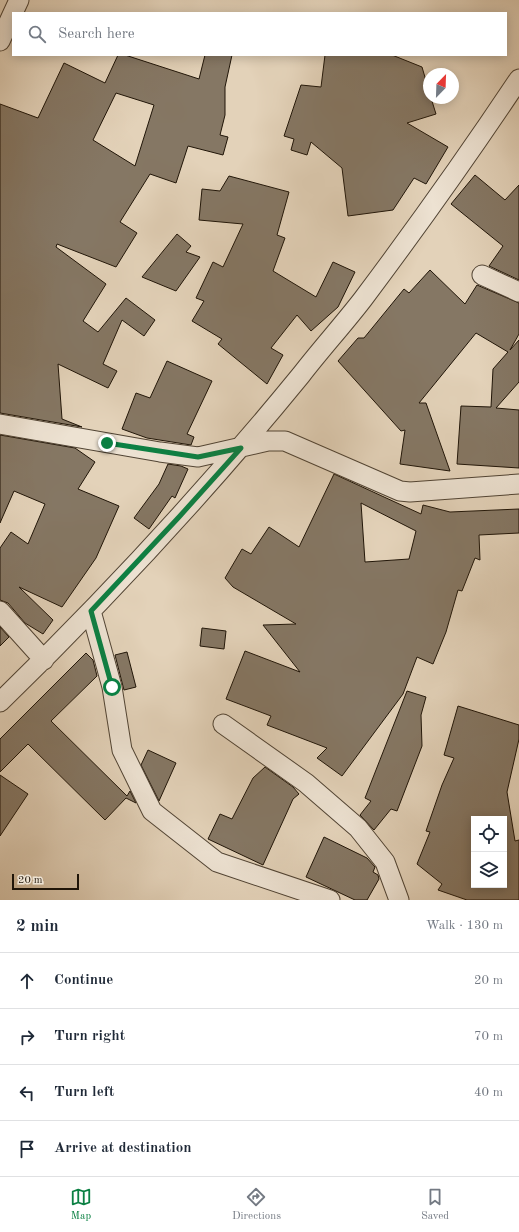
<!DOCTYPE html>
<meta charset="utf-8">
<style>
body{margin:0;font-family:"Old Standard TT",serif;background:#f2f2f3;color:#1f2937}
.controls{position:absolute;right:12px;bottom:12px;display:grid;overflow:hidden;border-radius:0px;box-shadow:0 2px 10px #0003}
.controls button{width:36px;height:36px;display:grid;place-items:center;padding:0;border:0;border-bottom:1px solid #e0e1e3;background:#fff;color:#1f2937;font:20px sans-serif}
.compass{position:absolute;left:423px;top:68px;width:36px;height:36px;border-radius:50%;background:#fff;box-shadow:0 2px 10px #0003;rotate:23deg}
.scale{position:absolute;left:12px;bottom:10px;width:67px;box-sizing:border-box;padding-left:4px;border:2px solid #201508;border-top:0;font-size:11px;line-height:14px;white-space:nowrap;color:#201508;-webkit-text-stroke:3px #ede2d2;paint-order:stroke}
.stop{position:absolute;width:12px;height:12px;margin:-9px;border:3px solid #0b8043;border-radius:50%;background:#fff}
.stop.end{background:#0b8043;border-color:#fff;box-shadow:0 1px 4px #0008}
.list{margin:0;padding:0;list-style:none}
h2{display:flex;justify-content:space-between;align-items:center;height:52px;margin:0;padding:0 16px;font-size:17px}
h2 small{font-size:13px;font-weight:400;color:#747a83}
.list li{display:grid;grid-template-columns:26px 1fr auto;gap:12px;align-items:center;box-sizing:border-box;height:56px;padding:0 16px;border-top:1px solid #e0e1e3}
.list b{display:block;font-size:15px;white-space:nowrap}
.list em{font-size:13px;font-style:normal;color:#747a83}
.icon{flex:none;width:22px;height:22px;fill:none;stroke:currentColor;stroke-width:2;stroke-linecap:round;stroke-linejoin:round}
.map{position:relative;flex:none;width:519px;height:900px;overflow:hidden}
.search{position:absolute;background:#fff;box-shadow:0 2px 10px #0003;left:12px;right:12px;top:12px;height:44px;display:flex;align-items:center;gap:10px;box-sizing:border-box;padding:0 14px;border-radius:0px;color:#747a83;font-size:15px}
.sheet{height:276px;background:#fff}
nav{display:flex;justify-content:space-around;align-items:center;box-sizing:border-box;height:56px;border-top:1px solid #e0e1e3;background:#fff;font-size:11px;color:#747a83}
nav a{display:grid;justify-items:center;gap:2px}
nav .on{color:#0b8043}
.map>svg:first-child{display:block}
.building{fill:#857764;stroke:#201508;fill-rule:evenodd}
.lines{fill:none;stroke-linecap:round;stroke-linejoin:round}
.minor-casing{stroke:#514434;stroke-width:21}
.minor{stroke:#ede2d2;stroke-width:19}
.route{stroke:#0b8043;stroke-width:5}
</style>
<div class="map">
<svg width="519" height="900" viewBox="0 0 519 900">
<rect width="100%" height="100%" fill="#e3d2b9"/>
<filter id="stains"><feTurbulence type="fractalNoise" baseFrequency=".005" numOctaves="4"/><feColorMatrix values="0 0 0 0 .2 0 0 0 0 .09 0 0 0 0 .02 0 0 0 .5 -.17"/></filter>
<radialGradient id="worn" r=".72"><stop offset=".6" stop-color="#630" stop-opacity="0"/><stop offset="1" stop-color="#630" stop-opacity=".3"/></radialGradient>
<path class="building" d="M118 55H125L199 79 205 55H232L225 87V115L220 135 228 137 223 155 188 146 176 183 150 174 120 222 137 233 116 267 57 244 56 247 106 284 83 321 98 332 126 298 155 320 144 336 122 320 103 364 117 371 108 388 58 364 62 419 82 427 0 413V104L38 118 64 63 105 83ZM116 93 154 105 135 166 93 140Z
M325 55H392L422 67 429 91V98H431L436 114 407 123 448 147 426 184 414 178 393 210 348 216 342 168 311 142 307 155 291 150 294 139 284 136 301 85 321 87Z
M475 175 505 200 519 185V280L489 266 503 246 451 204Z
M229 176 289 192 277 235 285 238 273 271 316 297 333 262 355 272 338 307 311 331 297 315 271 348 283 355 267 384 218 344 222 339 192 321 204 301 196 298 213 262 223 267 243 224 199 220 202 189 220 191Z
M177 234 191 246 186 252 200 257 176 291 142 277Z
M430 270 465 304 477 285 519 303V334L510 350 519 340V382L496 408 519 410V468L457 464 461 406 491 407 493 369 508 352 476 333 419 403H426L450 471 400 464 405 430 401 431 338 361 358 338H364L404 289 409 293Z
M167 361 212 381 187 434 194 437 191 445 147 438 122 429 136 393 150 398Z
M0 435 75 448 95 462 78 489 119 506 96 558 62 607 19 587 53 620 43 634 25 623 8 603 0 600V548L11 532 28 544 45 504 14 491 0 523Z
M168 464 181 466 188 469 175 498 172 496 149 529 134 518 159 484Z
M334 474 421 514 423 505 450 512 519 509V533L479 535 480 560 475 558 462 591 458 590 446 632 433 664 417 657 403 694 342 776 317 758 327 748 267 725 271 716 226 699 245 651 300 672 263 625 296 624 233 587 225 578 242 549 251 554 269 527 299 547ZM361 503 416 531 409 559 365 562Z
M0 627 9 637 0 646Z
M202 628 226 631 224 649 200 646Z
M127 652 136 687 124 690 115 655Z
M86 653 93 660 97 676 51 721 127 796 130 791 136 803 126 798 105 820 28 744 0 772V739Z
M407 691 426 697 421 715 422 746 397 811 391 809 374 830 360 815 371 801 365 798Z
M458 706 519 725V739L507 792 515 841 519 840V900H467L438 890 442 884 417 864 430 832 426 831 442 785 454 758 444 755ZM474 819H504V885H474Z
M148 750 176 763 159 801 141 765Z
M265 767 293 787 299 794 293 799 263 865 208 839 220 814 232 819 253 778Z
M0 775 28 794 0 836Z
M324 837 367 858 375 867 373 872 378 875 379 879 367 900H355L306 877Z"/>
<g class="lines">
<defs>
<path id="minor" d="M0 41 19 0
M482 275 519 292
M0 424 160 452 198 457 268 441H285L400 491 410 492 519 484
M0 611 44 660
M91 611 112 687 122 750 152 811 217 862 330 900
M0 702C106 599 207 490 301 375 321 349 343 325 363 299 417 227 469 154 519 79
M223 724 306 783 358 828 385 862 399 900"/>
</defs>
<use href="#minor" class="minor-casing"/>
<use href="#minor" class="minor"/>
</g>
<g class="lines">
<path class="route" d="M107 443 198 457 241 448 179 517 91 611 112 687"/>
</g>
<rect width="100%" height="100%" filter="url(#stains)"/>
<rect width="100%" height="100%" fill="url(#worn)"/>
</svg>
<div class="controls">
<button><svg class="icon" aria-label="locate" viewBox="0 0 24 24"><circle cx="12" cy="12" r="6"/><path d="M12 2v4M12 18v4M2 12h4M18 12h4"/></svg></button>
<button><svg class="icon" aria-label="layers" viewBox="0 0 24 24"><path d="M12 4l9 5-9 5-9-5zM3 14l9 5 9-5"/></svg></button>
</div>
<svg class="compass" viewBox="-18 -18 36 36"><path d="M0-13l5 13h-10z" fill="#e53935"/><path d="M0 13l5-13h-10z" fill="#747a83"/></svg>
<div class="scale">20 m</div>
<div class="stop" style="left:112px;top:687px"></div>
<div class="stop end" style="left:107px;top:443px"></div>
<div class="search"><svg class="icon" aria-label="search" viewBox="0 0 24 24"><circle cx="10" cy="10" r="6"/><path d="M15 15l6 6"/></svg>Search here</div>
</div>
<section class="sheet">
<h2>2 min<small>Walk · 130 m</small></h2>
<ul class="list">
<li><svg class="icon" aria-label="ahead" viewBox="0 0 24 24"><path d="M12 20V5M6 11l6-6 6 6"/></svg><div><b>Continue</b></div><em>20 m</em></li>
<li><svg class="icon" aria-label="right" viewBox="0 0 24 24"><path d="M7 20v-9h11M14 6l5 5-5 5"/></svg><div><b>Turn right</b></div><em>70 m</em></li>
<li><svg class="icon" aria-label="left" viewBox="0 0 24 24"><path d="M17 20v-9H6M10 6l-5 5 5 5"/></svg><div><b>Turn left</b></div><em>40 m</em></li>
<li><svg class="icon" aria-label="arrive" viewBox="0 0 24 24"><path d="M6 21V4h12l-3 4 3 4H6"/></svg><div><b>Arrive at destination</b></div></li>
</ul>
</section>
<nav>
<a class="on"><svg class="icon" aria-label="map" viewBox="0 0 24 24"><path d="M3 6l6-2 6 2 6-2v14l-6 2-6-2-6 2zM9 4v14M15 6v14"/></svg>Map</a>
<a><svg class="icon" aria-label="directions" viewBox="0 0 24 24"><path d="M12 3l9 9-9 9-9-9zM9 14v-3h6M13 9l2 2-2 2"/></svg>Directions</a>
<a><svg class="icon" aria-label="saved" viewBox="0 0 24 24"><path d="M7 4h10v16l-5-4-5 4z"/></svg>Saved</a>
</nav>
